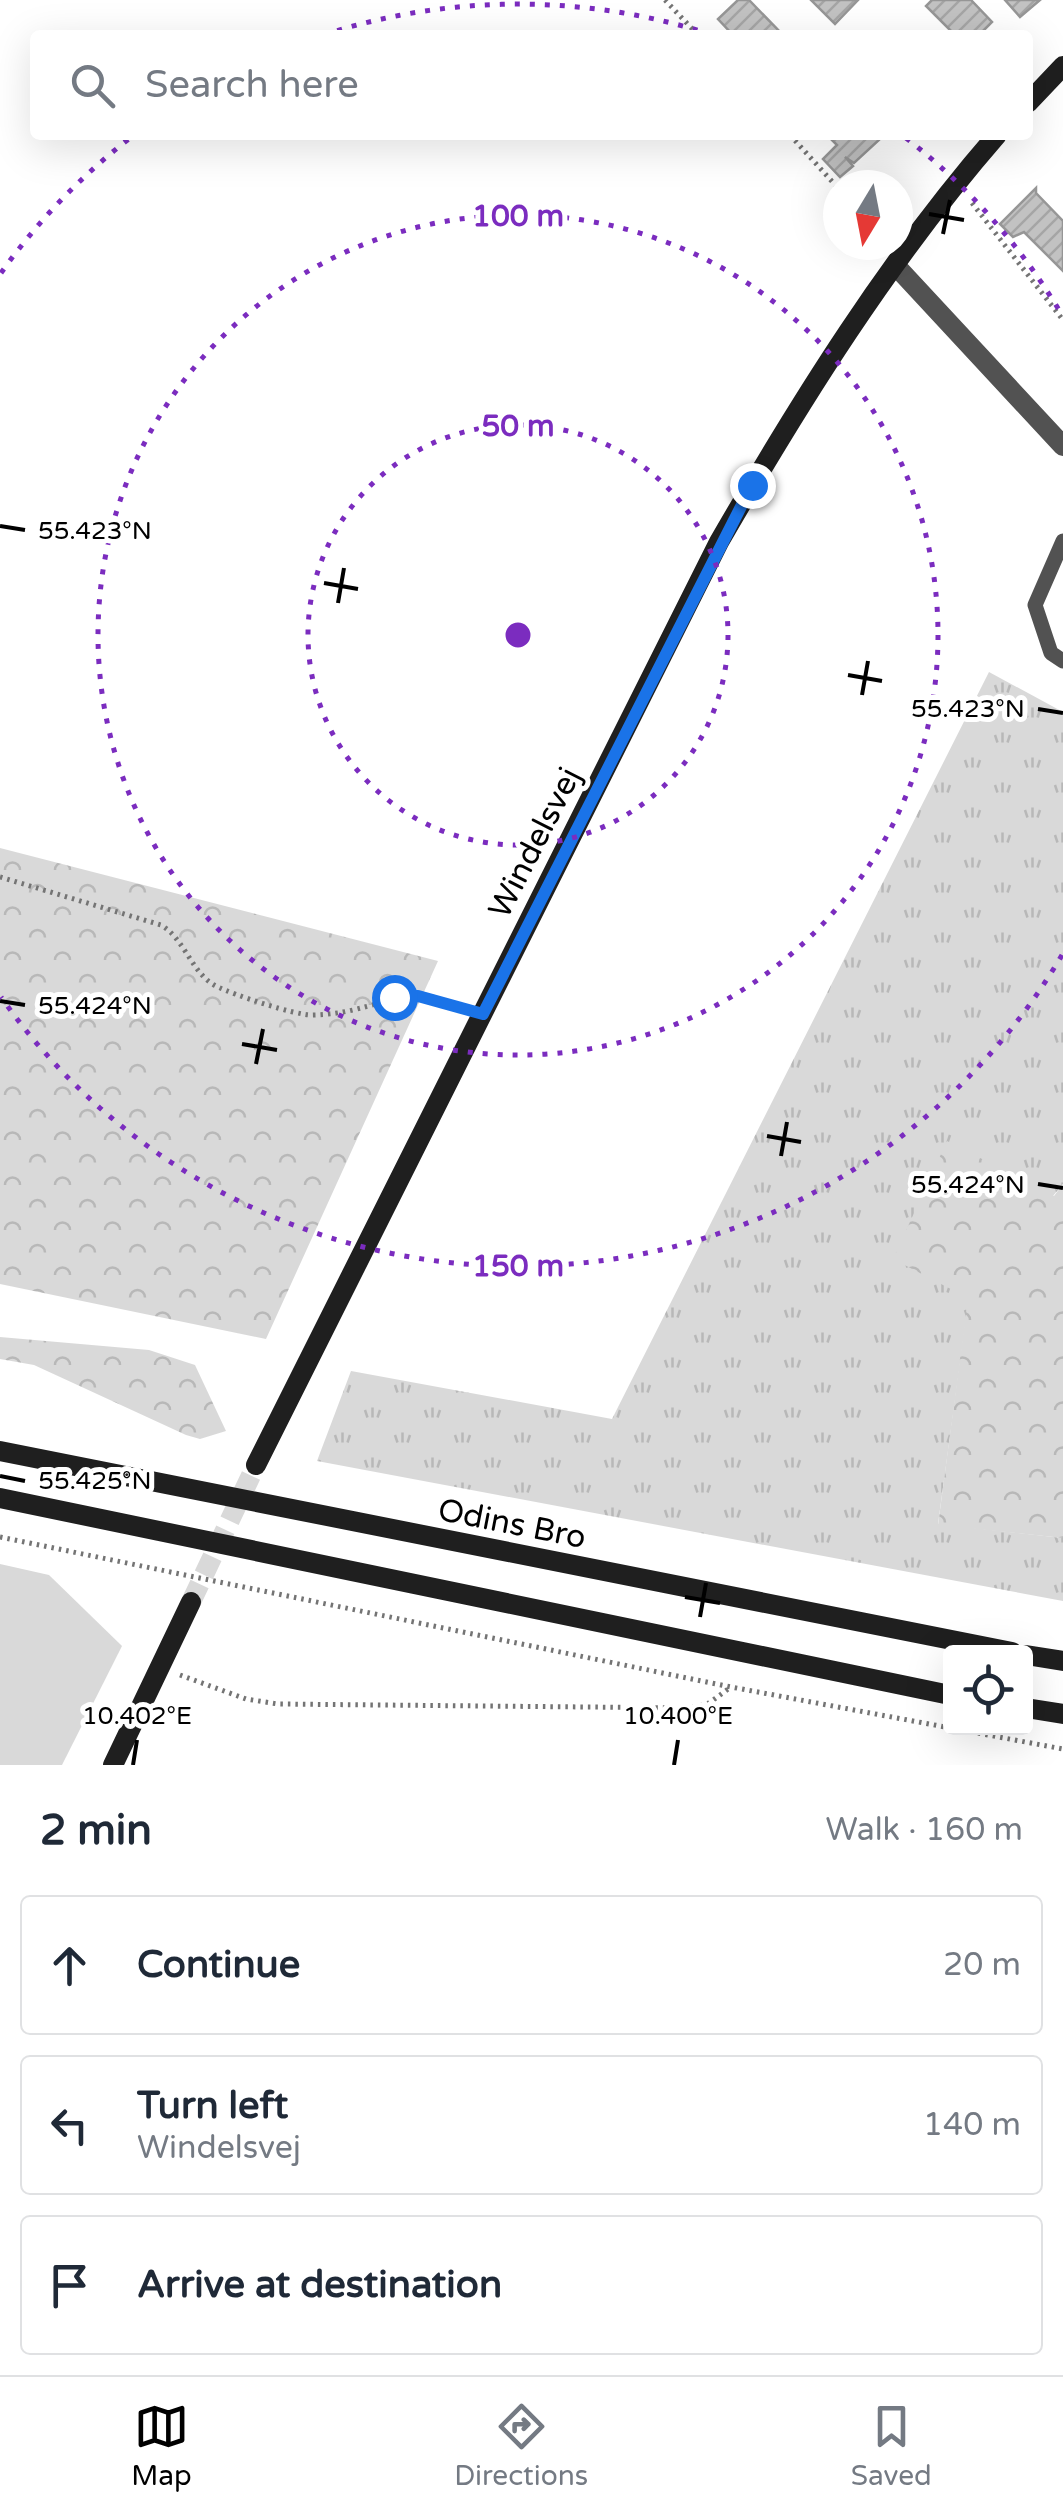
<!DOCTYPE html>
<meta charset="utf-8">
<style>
body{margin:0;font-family:"Varela Round",sans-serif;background:#f2f2f3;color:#1f2937}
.controls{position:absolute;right:30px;bottom:30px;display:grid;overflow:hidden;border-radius:10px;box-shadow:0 10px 40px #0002}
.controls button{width:90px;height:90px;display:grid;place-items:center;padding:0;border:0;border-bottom:2px solid #e0e1e3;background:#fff;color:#1f2937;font:50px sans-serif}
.compass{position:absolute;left:823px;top:170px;width:90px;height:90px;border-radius:50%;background:#fff;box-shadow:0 10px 40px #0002;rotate:190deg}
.stop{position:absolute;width:30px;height:30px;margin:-22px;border:8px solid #1a73e8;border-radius:50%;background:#fff}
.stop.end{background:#1a73e8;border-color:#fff;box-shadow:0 2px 10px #0008}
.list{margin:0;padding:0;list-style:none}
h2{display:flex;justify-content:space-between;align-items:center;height:130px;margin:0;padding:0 40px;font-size:42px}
h2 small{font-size:32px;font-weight:400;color:#747a83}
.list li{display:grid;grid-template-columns:65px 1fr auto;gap:30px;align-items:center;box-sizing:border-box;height:140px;margin:0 20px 20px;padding:0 20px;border:2px solid #e0e1e3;border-radius:10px}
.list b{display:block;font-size:38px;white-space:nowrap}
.list p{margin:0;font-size:32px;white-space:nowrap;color:#747a83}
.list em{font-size:32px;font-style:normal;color:#747a83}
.icon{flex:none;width:55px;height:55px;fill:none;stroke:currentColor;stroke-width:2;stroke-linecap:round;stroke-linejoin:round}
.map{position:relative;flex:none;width:1063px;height:1765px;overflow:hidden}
.search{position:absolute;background:#fff;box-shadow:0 10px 40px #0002;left:30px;right:30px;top:30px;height:110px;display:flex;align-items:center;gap:25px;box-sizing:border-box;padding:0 35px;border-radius:10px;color:#747a83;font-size:38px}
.sheet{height:610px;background:#fff}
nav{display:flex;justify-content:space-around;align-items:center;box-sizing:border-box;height:140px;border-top:2px solid #e0e1e3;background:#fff;font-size:28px;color:#747a83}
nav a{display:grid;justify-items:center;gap:5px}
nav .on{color:#000}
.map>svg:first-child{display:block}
.grass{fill:url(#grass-tufts)}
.forest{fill:url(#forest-crowns)}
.pitch{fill:#d9d9d9}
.building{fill:url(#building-hatch);stroke:#969696;stroke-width:2.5}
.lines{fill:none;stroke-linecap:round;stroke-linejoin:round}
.secondary-tunnel{stroke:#d9d9d9;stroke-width:20;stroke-dasharray:20 10;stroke-linecap:butt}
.path{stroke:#747474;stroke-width:5;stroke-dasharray:2.5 5;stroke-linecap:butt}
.lane{stroke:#525252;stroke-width:15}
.street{stroke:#525252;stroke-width:20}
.secondary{stroke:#1f1f1f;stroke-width:20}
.route{stroke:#1a73e8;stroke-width:12}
.ticks{fill:none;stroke:#000;stroke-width:4}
.ring{fill:none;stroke:#7b2cbf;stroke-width:5;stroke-dasharray:5 10}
.labels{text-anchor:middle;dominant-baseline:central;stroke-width:10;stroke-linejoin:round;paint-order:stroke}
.street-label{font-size:32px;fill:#000;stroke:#fff}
.ticks-label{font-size:25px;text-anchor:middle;fill:#000;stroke:#fff;stroke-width:10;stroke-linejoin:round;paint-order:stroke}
.centre{fill:#7b2cbf;stroke:#fff;stroke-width:5}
.ring-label{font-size:30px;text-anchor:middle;font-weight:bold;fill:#7b2cbf;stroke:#fff;stroke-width:10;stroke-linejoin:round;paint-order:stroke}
</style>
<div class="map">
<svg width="1063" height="1765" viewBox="0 0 1063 1765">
<defs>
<pattern id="grass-tufts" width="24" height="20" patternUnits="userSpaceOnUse" patternTransform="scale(2.5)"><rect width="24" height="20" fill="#d9d9d9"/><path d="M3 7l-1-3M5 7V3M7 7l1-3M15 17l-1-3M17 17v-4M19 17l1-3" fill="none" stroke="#b8b8b8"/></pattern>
<pattern id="forest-crowns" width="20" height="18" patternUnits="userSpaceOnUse" patternTransform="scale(2.5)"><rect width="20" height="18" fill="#d9d9d9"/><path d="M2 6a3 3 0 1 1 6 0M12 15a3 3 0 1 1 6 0" fill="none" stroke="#b8b8b8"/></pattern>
<pattern id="building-hatch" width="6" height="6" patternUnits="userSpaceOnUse" patternTransform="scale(2.5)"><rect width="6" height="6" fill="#c2c2c2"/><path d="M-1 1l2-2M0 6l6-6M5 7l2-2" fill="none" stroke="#a5a5a5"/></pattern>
</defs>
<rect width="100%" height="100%" fill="#fff"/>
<path class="grass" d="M989 672 1063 712V1184L969 1297 938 1524 1063 1538V1601L317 1461 351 1371 612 1419Z"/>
<path class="forest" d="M0 848 438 961 266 1339 0 1284Z
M947 1141 1054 1196 1063 1184V1538L938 1525 968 1298 893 1259Z
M0 1337 149 1350 195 1365 226 1431 200 1439 186 1435 34 1365 0 1359Z"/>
<path class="pitch" d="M0 1564 49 1575 122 1646 62 1765H0Z"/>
<path class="building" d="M738 0H749L783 35H733L718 19Z
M811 0H858L835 24Z
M932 0H971L992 22 979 35H955L926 6Z
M1005 0H1040L1020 17Z
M827 135H876L880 139 854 163 845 157 853 166 840 177 823 159 837 145Z
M1036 188V193L1063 221V271L1024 232 1013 237 1000 224Z"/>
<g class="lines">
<path class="secondary-tunnel" d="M191 1602 256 1465"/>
<path class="path" d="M665 0 698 35
M790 135 838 188
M972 203 1063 320
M0 877 161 925C185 939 192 974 216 986 234 995 294 1015 312 1015 377 1014 387 984 463 1008
M0 1537 731 1687 1063 1749
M180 1675 246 1699 278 1704 689 1708 709 1703 731 1687"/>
<path class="lane" d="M1063 541 1035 605 1051 653 1063 661"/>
<path class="street" d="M895 265 1063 446"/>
<path class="secondary" d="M1028 103 1063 66
M0 1451 1012 1652
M256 1465 719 542C801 400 889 259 997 135
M0 1498 950 1695
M1026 1655 1063 1661
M1026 1708 1063 1714
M113 1765 191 1602"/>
</g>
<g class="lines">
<path class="route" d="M394 997 418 996 483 1014 752 485"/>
</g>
<path class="ticks" d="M929 214 964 220M943 234 950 200M0 526 25 530M324 583 358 589M338 603 344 568M848 675 882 681M862 695 868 661M1038 709 1063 713M0 1001 25 1005M242 1044 277 1050M256 1064 263 1029M767 1136 801 1142M781 1156 787 1122M1038 1184 1063 1188M0 1476 25 1481M685 1597 720 1603M700 1617 706 1583M133 1765 137 1740M674 1765 678 1740"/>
<g class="ring">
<circle cx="518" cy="635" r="210"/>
<circle cx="518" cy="635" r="420"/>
<path d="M1062 955A631 631 0 0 1 1 997M1 273A631 631 0 0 1 130 138M323 35A631 631 0 0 1 713 35M906 138A631 631 0 0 1 1062 315"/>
</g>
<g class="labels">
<g class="street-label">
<text transform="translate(535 843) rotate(-63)">Windelsvej</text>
<text transform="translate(512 1524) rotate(11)">Odins Bro</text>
</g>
</g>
<g class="ticks-label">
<text x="95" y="539">55.423°N</text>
<text x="968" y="717">55.423°N</text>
<text x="95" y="1014">55.424°N</text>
<text x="968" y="1193">55.424°N</text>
<text x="95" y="1489">55.425°N</text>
<text x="137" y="1724">10.402°E</text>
<text x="678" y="1724">10.400°E</text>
</g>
<circle cx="518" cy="635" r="15" class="centre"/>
<g class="ring-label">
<text x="518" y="226">100 m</text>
<text x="518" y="436">50 m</text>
<text x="518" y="1276">150 m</text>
</g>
</svg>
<div class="controls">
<button><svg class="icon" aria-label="locate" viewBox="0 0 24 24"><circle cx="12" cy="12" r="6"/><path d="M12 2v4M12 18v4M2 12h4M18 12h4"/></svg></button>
</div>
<svg class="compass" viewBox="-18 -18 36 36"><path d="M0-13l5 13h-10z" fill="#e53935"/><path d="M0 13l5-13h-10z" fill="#747a83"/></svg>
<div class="stop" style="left:394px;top:997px"></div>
<div class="stop end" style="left:752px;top:485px"></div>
<div class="search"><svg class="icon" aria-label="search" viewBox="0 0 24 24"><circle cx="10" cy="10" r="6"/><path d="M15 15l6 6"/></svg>Search here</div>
</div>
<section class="sheet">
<h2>2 min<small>Walk · 160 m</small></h2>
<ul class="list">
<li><svg class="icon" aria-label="ahead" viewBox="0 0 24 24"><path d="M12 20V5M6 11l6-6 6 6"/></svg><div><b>Continue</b></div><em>20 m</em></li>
<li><svg class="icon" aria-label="left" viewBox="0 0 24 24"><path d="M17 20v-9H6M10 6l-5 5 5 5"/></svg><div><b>Turn left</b><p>Windelsvej</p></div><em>140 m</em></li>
<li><svg class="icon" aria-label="arrive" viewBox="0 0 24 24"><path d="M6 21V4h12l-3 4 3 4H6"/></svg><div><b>Arrive at destination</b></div></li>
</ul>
</section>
<nav>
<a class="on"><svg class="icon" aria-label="map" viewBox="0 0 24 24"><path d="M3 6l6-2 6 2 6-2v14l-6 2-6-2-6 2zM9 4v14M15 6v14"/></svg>Map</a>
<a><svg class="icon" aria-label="directions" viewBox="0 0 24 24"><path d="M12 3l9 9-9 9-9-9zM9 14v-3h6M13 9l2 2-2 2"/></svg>Directions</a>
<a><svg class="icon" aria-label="saved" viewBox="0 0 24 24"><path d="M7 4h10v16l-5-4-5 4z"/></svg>Saved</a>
</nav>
